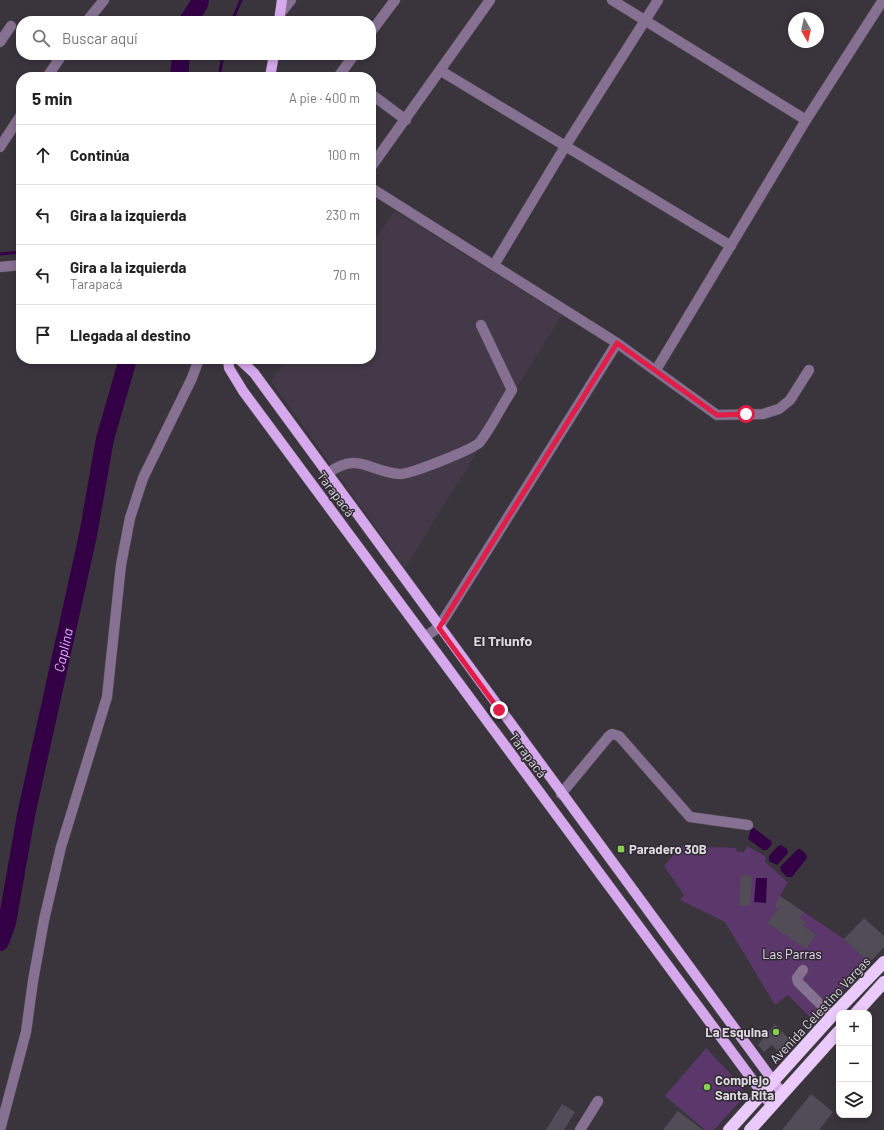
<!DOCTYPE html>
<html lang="es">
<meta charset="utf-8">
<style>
body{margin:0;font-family:Barlow,sans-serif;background:#f6f6f6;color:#222}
.controls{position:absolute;right:12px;bottom:12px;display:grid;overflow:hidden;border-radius:8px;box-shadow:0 2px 6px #0003}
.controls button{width:36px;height:36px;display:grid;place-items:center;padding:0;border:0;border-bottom:1px solid #e0e0e0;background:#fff;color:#222;font:20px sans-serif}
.compass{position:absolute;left:788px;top:12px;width:36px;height:36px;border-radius:50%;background:#fff;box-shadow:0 2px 6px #0003;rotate:171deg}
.stop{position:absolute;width:12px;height:12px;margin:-9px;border:3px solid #e11d48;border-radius:50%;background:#fff}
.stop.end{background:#e11d48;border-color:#fff;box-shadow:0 1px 4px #0008}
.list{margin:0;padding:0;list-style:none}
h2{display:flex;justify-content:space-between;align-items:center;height:52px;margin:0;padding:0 16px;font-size:17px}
h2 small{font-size:13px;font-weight:400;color:#767676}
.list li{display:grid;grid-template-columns:26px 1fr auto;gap:12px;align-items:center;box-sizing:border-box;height:60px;padding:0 16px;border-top:1px solid #e0e0e0}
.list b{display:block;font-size:15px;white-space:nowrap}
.list p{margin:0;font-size:13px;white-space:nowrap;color:#767676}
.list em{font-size:13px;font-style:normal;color:#767676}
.icon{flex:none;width:22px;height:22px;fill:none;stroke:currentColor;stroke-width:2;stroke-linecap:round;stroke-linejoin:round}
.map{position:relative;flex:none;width:884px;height:1130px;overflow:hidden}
.search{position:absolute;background:#fff;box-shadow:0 2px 6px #0003;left:16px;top:16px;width:360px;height:44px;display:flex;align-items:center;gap:10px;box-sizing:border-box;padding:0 14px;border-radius:16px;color:#767676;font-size:15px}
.panel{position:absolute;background:#fff;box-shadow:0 2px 6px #0003;left:16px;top:72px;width:360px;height:292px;border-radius:16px}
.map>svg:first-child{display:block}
.built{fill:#433948}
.green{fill:#5b376b}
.water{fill:#330046}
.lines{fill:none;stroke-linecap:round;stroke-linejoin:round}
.stream{stroke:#330046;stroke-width:3}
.river{stroke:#330046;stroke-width:18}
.building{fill:#524c56}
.minor-casing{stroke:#57525a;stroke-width:11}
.major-casing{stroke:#57525a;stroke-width:11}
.highway-casing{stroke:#57525a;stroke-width:13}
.minor{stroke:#877192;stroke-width:10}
.major{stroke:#d6a9ec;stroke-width:10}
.highway{stroke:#eacafa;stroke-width:12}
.route{stroke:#e11d48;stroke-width:5}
.poi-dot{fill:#84d04e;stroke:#302a33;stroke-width:1.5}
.labels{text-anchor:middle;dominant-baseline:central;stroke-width:3;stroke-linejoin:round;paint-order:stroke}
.street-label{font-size:13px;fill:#ddd9df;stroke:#302a33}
.poi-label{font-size:13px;font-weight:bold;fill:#ddd9df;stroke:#302a33;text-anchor:start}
.park-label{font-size:13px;fill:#ebdef2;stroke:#302a33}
.neighbourhood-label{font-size:14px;font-weight:bold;fill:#ddd9df;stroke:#302a33}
.water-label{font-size:14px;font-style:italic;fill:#e4aefe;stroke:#302a33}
</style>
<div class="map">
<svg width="884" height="1130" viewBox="0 0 884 1130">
<rect width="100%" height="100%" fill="#3a343d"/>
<path class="built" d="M395 211 562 315 405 568 271 381 287 359H371V244Z"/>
<path class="green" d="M681 846 736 848 737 852H744L747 846 766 857 765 862 788 882 780 896 844 939 869 963 814 1021 788 995 775 1005 725 922 680 900 684 895 664 866Z
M706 1048 740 1084 743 1090 741 1100 714 1130H705L665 1096Z"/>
<path class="water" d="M754 828 771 841 772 844 767 850H763L748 839 751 829Z
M781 845 787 849 788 853 777 865 769 861V856L778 846Z
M798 849H800L806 854 807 858 792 877H787L781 871 780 867Z
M756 878H767L766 903 754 902Z"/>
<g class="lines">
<path class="stream" d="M232 21 241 0
M219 77 223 55
M0 254 21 252"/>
<g class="river">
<path d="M188 21 199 4 200 0"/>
<path d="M179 77 181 55"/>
<path id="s1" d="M0 942 7 923 26 815 88 535 105 439 128 359"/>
</g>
</g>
<path class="building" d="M741 875 752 876 750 906H739Z
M780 896 804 913 800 918 805 922 803 926 816 935 806 949 767 923 778 909 775 906Z
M864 918 884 936V947L869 963 844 939Z
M775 1024 791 1041 779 1053 772 1045 764 1052 758 1045Z
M811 1094 833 1112 819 1130H782Z
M562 1104 575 1112 564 1130H546Z
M678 1111 703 1130H663Z"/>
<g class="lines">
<defs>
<path id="minor" d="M612 0 806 120
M280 14 291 0
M87 21 104 0
M371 32 395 0
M0 42 11 26
M441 71 731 246
M47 77 62 55
M338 77 354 55
M371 94 406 120
M0 147 21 115
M371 167 490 0
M371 188 617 343 717 415 763 414 779 409 790 400 809 370
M494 265 566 145 658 0
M0 267 21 265
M656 370 806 120 883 0
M327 474C357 451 368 471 399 474 409 475 474 449 480 442 492 426 501 407 512 390L481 325
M425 637 439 627 617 343
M561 794 609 736 612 734 619 736 690 817 748 825
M803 970 797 978 798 982 832 1016
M0 1130 26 1032 33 981 44 920 61 847 107 697 121 565 130 518 143 478 192 378 199 359
M580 1130 598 1101"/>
<path id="major" d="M279 21 282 0
M270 77 274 55
M228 359 229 368 243 391 771 1105
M239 359 254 373 782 1093"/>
<path id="highway" d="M856 1013 884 982
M729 1130 832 1016 884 962
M750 1130 839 1031"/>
</defs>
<use href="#minor" class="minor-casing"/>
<use href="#major" class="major-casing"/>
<use href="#highway" class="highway-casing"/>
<use href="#minor" class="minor"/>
<use href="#major" class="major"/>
<use href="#highway" class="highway"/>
</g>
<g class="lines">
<path class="route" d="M499 710 439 628 617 343 717 415 746 414"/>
</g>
<g class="poi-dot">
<rect x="617" y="845" width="8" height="8" rx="2"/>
<circle cx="776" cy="1032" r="4"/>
<circle cx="707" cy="1087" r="4"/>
</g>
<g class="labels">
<g class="street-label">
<text transform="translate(336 494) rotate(53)">Tarapacá</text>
<text transform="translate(528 755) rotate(53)">Tarapacá</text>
<text transform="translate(820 1010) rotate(-47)">Avenida Celestino Vargas</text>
</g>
<g class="poi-label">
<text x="629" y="849">Paradero 30B</text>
<text x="768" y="1032" text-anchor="end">La Esquina</text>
<text x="715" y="1080">Complejo<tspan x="715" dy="15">Santa Rita</tspan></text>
</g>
<g class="park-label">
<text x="792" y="954">Las Parras</text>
</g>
<g class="neighbourhood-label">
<text x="503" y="640">El Triunfo</text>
</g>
<g class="water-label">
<text stroke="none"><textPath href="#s1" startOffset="299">Caplina</textPath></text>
</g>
</g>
</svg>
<div class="controls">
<button>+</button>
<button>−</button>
<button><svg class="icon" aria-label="layers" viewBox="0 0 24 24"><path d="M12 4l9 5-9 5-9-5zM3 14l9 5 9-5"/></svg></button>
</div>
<svg class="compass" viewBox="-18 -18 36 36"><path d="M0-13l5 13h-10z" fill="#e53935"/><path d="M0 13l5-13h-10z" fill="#767676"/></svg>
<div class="stop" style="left:746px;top:414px"></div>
<div class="stop end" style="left:499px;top:710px"></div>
<div class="search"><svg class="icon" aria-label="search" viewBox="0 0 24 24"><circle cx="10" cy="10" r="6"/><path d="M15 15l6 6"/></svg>Buscar aquí</div>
<section class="panel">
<h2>5 min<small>A pie · 400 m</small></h2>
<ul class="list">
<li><svg class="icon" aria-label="ahead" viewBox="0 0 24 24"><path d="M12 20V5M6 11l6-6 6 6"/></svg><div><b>Continúa</b></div><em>100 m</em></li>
<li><svg class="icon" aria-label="left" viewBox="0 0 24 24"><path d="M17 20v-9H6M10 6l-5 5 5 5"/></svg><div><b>Gira a la izquierda</b></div><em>230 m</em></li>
<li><svg class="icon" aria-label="left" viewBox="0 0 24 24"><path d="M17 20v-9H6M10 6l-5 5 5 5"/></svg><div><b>Gira a la izquierda</b><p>Tarapacá</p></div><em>70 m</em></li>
<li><svg class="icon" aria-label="arrive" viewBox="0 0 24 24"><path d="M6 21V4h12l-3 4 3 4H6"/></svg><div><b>Llegada al destino</b></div></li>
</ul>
</section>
</div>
